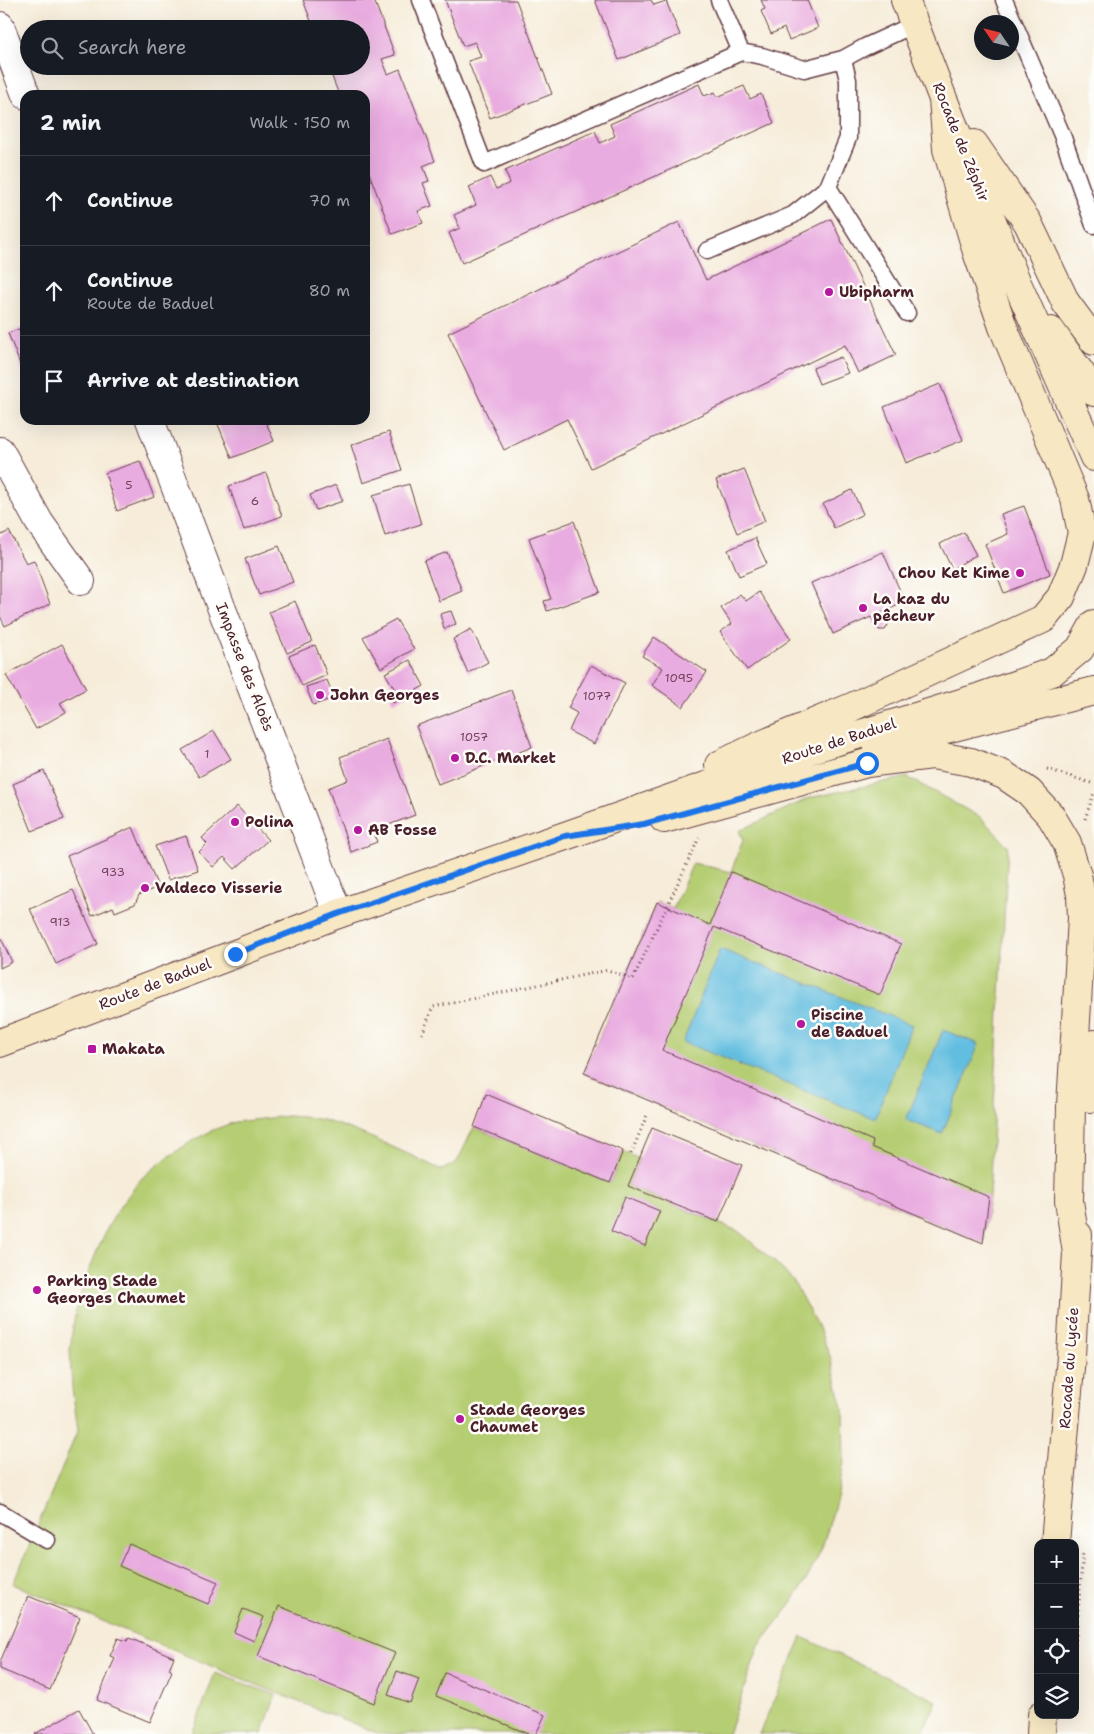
<!DOCTYPE html>
<meta charset="utf-8">
<style>
body{margin:0;font-family:"Shantell Sans",sans-serif;background:#242831;color:#f1f3f6}
.controls{position:absolute;right:15px;bottom:15px;display:grid;overflow:hidden;border-radius:10px;box-shadow:0 5px 20px #0002}
.controls button{width:45px;height:45px;display:grid;place-items:center;padding:0;border:0;border-bottom:1px solid #363941;background:#171b24;color:#f1f3f6;font:25px sans-serif}
.compass{position:absolute;left:974px;top:15px;width:45px;height:45px;border-radius:50%;background:#171b24;box-shadow:0 5px 20px #0002;rotate:305deg}
.stop{position:absolute;width:15px;height:15px;margin:-11px;border:4px solid #1a73e8;border-radius:50%;background:#fff}
.stop.end{background:#1a73e8;border-color:#fff;box-shadow:0 1px 5px #0008}
.list{margin:0;padding:0;list-style:none}
h2{display:flex;justify-content:space-between;align-items:center;height:65px;margin:0;padding:0 20px;font-size:21px}
h2 small{font-size:16px;font-weight:400;color:#9ea1a6}
.list li{display:grid;grid-template-columns:32px 1fr auto;gap:15px;align-items:center;box-sizing:border-box;height:90px;padding:0 20px;border-top:1px solid #363941}
.list b{display:block;font-size:19px;white-space:nowrap}
.list p{margin:0;font-size:16px;white-space:nowrap;color:#9ea1a6}
.list em{font-size:16px;font-style:normal;color:#9ea1a6}
.icon{flex:none;width:28px;height:28px;fill:none;stroke:currentColor;stroke-width:2;stroke-linecap:round;stroke-linejoin:round}
.map{position:relative;flex:none;width:1094px;height:1734px;overflow:hidden}
.search{position:absolute;background:#171b24;box-shadow:0 5px 20px #0002;left:20px;top:20px;width:350px;height:55px;display:flex;align-items:center;gap:12px;box-sizing:border-box;padding:0 18px;border-radius:28px;color:#9ea1a6;font-size:19px}
.panel{position:absolute;background:#171b24;box-shadow:0 5px 20px #0002;left:20px;top:90px;width:350px;height:335px;border-radius:15px}
.map>svg:first-child{display:block}
.green{fill:#b6ce73;stroke:#80764f}
.water{fill:#62bee0;stroke:#566e86}
.building{fill:#e9ace0}
.lines{fill:none;stroke-linecap:round;stroke-linejoin:round}
.service-casing{stroke:#643e45;stroke-width:19}
.minor-casing{stroke:#643e45;stroke-width:30}
.secondary-casing{stroke:#643e45;stroke-width:30}
.path{stroke:#643e45;stroke-width:3;stroke-dasharray:1 4;stroke-linecap:butt}
.service{stroke:#fff;stroke-width:16}
.minor{stroke:#fff;stroke-width:28}
.secondary{stroke:#f7e8c3;stroke-width:28}
.route{stroke:#1a73e8;stroke-width:6}
.poi-dot{fill:#b5179e;stroke:#fdfcf7;stroke-width:2}
.labels{text-anchor:middle;dominant-baseline:central;stroke-width:5;stroke-linejoin:round;paint-order:stroke}
.number-label{font-size:12px;fill:#724258}
.street-label{font-size:15px;fill:#4a1f2b;stroke:#fdfcf7}
.poi-label{font-size:15px;font-weight:bold;fill:#4a1f2b;stroke:#fdfcf7;text-anchor:start}
</style>
<div class="map">
<svg width="1094" height="1734" viewBox="0 0 1094 1734">
<rect width="100%" height="100%" fill="#fdfcf7"/>
<filter id="ink" filterUnits="userSpaceOnUse"><feTurbulence type="fractalNoise" baseFrequency=".02" numOctaves="2"/><feDisplacementMap in="SourceGraphic" scale="10" xChannelSelector="R" yChannelSelector="G"/><feConvolveMatrix kernelMatrix="1 2 1 2 8 2 1 2 1" color-interpolation-filters="sRGB"/></filter>
<filter id="wash" filterUnits="userSpaceOnUse"><feTurbulence type="fractalNoise" baseFrequency=".0096" numOctaves="4" result="noise"/><feDisplacementMap in="SourceGraphic" scale="20" xChannelSelector="R" yChannelSelector="G"/><feGaussianBlur stdDeviation="1.12" result="paint"/><feColorMatrix in="noise" values="0 0 0 0 0 0 0 0 0 0 0 0 0 0 0 0 0 1.4 0 .05"/><feComposite in="paint" operator="in"/></filter>
<g filter="url(#wash)">
<rect width="100%" height="100%" fill="#f6ecd9"/>
<path class="green" d="M907 777 980 817 1008 846 989 1197 983 1243 584 1073 657 902 673 909 693 863 731 872 743 840 739 831 809 798Z
M288 1116C299 1117 312 1117 323 1120 364 1132 403 1152 442 1170L457 1162 474 1127 610 1183 623 1151 639 1159 628 1186 738 1231 776 1263 793 1281 821 1333 830 1356 843 1408 844 1461 838 1494 830 1522 821 1550 807 1579 787 1610 759 1646 728 1734H380L279 1694 13 1584 78 1430 72 1388 70 1350 73 1326 78 1301 96 1253 108 1227 121 1205 142 1178 168 1157 192 1141 213 1130 235 1122Z
M802 1637 937 1701 922 1734H759Z
M215 1673 276 1695 262 1734H192Z"/>
<path class="water" d="M720 949 912 1025 875 1119 683 1042Z
M943 1030 979 1044 942 1134 906 1120Z"/>
<g id="blocks">
<path class="building" d="M303 0H374L395 55 382 59 388 74 400 69 435 161 423 166 429 181 423 183 432 206 418 211 423 223 392 234 365 162V95H339L328 66H361V29H314Z
M445 0H516L552 94 490 118 468 61 481 57 475 42 463 46Z
M595 0H651L654 5 666 1 680 35 619 60Z
M761 0H807L818 28 789 40 784 28 771 34 761 11 765 9Z
M699 84 704 96 715 92 717 97 744 86 750 99 761 94 774 123 462 263 449 233 460 228 454 215 476 205 469 187 490 177 496 189 510 183 505 171 595 131 600 143 615 136 610 124Z
M831 219 896 355 858 373 845 345 591 468 567 419 504 450 448 333 679 222 706 280Z
M25 327V377L8 333Z
M841 357 848 373 819 384 813 368Z
M940 384 963 440 906 463 884 407Z
M221 420H265L274 441 232 458 217 422Z
M389 432 402 470 363 483 351 445Z
M140 461 154 497 117 511 105 473Z
M744 469 765 521 737 533 716 480Z
M266 473 282 516 244 530 229 486Z
M409 484 421 524 385 536 373 495Z
M336 485 343 501 316 510 310 495Z
M852 490 863 514 834 528 823 504Z
M1024 506 1050 574 1004 593 985 544 1008 534 1001 514Z
M574 521 600 592 547 611 544 601 551 599 529 538Z
M9 531 26 563 34 560 50 604 5 626 0 616V536Z
M964 532 976 555 952 569 940 544Z
M755 538 767 564 739 576 728 550Z
M279 546 293 582 259 595 245 559Z
M447 552 462 591 439 601 424 561Z
M883 552 905 602 881 613 889 623 885 630H879L871 617 833 634 811 583Z
M759 592 791 639 747 670 720 632 732 624 721 608 740 594 746 601Z
M295 601 312 642 287 653 269 612Z
M451 611 456 624 444 629 440 614Z
M396 619 414 649 381 668 363 637Z
M471 629 488 662 468 673 453 639Z
M654 637 707 672 683 707 652 685 663 668 642 656Z
M62 644 86 689 60 703 66 712 36 729 6 675Z
M315 645 327 675 302 686 289 656Z
M410 660 424 686 393 703 390 697 397 693 385 673Z
M591 665 625 683 594 744 569 731 577 713 568 708Z
M327 680 334 698 313 705 306 687Z
M511 690 532 747 438 784 416 726Z
M214 731 231 759 199 777 182 750Z
M387 739 415 815 373 831 377 842 351 852 328 788 348 780 340 757Z
M44 771 64 819 32 831 13 784Z
M237 806 268 840 235 869 224 857 213 867 199 852 207 844 202 838Z
M133 827 158 887 139 895 135 904 115 912 113 907 92 916 67 856Z
M186 836 198 870 168 880 155 846Z
M731 872 901 944 880 995 714 927 662 1050 873 1141 872 1147 989 1197 983 1243 584 1073 657 902 710 925Z
M73 890 98 944 56 964 30 909Z
M0 936 12 962 0 968Z
M486 1094 623 1151 610 1183 474 1127Z
M652 1128 742 1165 718 1222 628 1186Z
M625 1197 660 1211 645 1246 611 1231Z
M129 1544 218 1582 208 1604 119 1566Z
M28 1596 80 1617 50 1690 0 1669V1662Z
M279 1606 395 1653 374 1703 258 1656Z
M243 1609 264 1617 254 1641 234 1632Z
M118 1638 127 1641 129 1638 174 1657 169 1669 172 1671 150 1722 97 1700 115 1658 110 1656Z
M397 1671 419 1679 410 1703 388 1695Z
M445 1673 545 1715 536 1734H529L436 1696Z
M79 1709 93 1734H35Z"/>
</g>
</g>
<g filter="url(#ink)">
<use href="#blocks" fill-opacity="0" stroke="#643e45" stroke-width="1"/>
<g class="lines">
<defs>
<path id="service" d="M421 0 484 164 741 52 762 56 804 69 843 59 865 47 915 24
M719 0 741 52
M1004 0 1062 135 1094 225
M828 187 907 313
M707 251 793 215 828 187 848 138V80L843 59
M0 1512 47 1540"/>
<path id="minor" d="M0 26 26 95
M150 420 338 914
M0 451 39 522 81 581"/>
<path id="secondary" d="M905 0 943 99 1017 283 1094 457
M974 144 1028 223 1066 303 1094 341
M1051 331 1094 392
M877 748 950 728 1094 691
M719 765 761 745 852 707 1043 619 1061 597 1074 565 1082 533 1075 499 1003 327 977 252 947 149 943 99
M664 819 867 763 932 755 971 762 1004 775 1029 792 1051 816 1067 843 1077 875 1081 895 1082 918 1071 1106 1069 1201 1077 1253
M0 1043 235 954 338 914 565 836 799 753 980 697 1052 672 1080 649 1094 624
M1090 1098 1094 1044
M1055 1543 1071 1356 1078 1235
M1041 1734 1042 1715"/>
</defs>
<use href="#service" class="service-casing"/>
<use href="#minor" class="minor-casing"/>
<use href="#secondary" class="secondary-casing"/>
<path class="path" d="M1047 769 1094 784
M1085 819 1094 793
M422 1034 433 1007 608 970 633 979 699 838
M631 1154 647 1115
M1075 1650 1083 1551"/>
<use href="#service" class="service"/>
<use href="#minor" class="minor"/>
<use href="#secondary" class="secondary"/>
</g>
</g>
<g class="lines" filter="url(#ink)">
<path class="route" d="M235 954 338 914 565 836 644 824 867 763"/>
</g>
<g class="poi-dot">
<circle cx="829" cy="292" r="5"/>
<circle cx="1020" cy="573" r="5"/>
<circle cx="863" cy="608" r="5"/>
<circle cx="320" cy="695" r="5"/>
<circle cx="455" cy="758" r="5"/>
<circle cx="235" cy="822" r="5"/>
<circle cx="358" cy="830" r="5"/>
<circle cx="145" cy="888" r="5"/>
<circle cx="801" cy="1024" r="5"/>
<rect x="87" y="1044" width="10" height="10" rx="2.5"/>
<circle cx="37" cy="1290" r="5"/>
<circle cx="460" cy="1419" r="5"/>
</g>
<g class="labels">
<g class="number-label">
<text x="129" y="485">5</text>
<text x="255" y="501">6</text>
<text x="679" y="678">1095</text>
<text x="597" y="696">1077</text>
<text x="474" y="737">1057</text>
<text x="207" y="754">1</text>
<text x="113" y="872">933</text>
<text x="60" y="922">913</text>
</g>
<g class="street-label">
<text transform="translate(961 142) rotate(68)">Rocade de Zéphir</text>
<text transform="translate(245 667) rotate(69)">Impasse des Aloès</text>
<text transform="translate(839 741) rotate(-18)">Route de Baduel</text>
<text transform="translate(155 984) rotate(-21)">Route de Baduel</text>
<text transform="translate(1069 1368) rotate(-86)">Rocade du Lycée</text>
</g>
<g class="poi-label">
<text x="839" y="292">Ubipharm</text>
<text x="1010" y="573" text-anchor="end">Chou Ket Kime</text>
<text x="873" y="599">La kaz du<tspan x="873" dy="17">pêcheur</tspan></text>
<text x="330" y="695">John Georges</text>
<text x="465" y="758">D.C. Market</text>
<text x="245" y="822">Polina</text>
<text x="368" y="830">AB Fosse</text>
<text x="155" y="888">Valdeco Visserie</text>
<text x="811" y="1015">Piscine<tspan x="811" dy="17">de Baduel</tspan></text>
<text x="102" y="1049">Makata</text>
<text x="47" y="1281">Parking Stade<tspan x="47" dy="17">Georges Chaumet</tspan></text>
<text x="470" y="1410">Stade Georges<tspan x="470" dy="17">Chaumet</tspan></text>
</g>
</g>
</svg>
<div class="controls">
<button>+</button>
<button>−</button>
<button><svg class="icon" aria-label="locate" viewBox="0 0 24 24"><circle cx="12" cy="12" r="6"/><path d="M12 2v4M12 18v4M2 12h4M18 12h4"/></svg></button>
<button><svg class="icon" aria-label="layers" viewBox="0 0 24 24"><path d="M12 4l9 5-9 5-9-5zM3 14l9 5 9-5"/></svg></button>
</div>
<svg class="compass" viewBox="-18 -18 36 36"><path d="M0-13l5 13h-10z" fill="#e53935"/><path d="M0 13l5-13h-10z" fill="#9ea1a6"/></svg>
<div class="stop" style="left:867px;top:763px"></div>
<div class="stop end" style="left:235px;top:954px"></div>
<div class="search"><svg class="icon" aria-label="search" viewBox="0 0 24 24"><circle cx="10" cy="10" r="6"/><path d="M15 15l6 6"/></svg>Search here</div>
<section class="panel">
<h2>2 min<small>Walk · 150 m</small></h2>
<ul class="list">
<li><svg class="icon" aria-label="ahead" viewBox="0 0 24 24"><path d="M12 20V5M6 11l6-6 6 6"/></svg><div><b>Continue</b></div><em>70 m</em></li>
<li><svg class="icon" aria-label="ahead" viewBox="0 0 24 24"><path d="M12 20V5M6 11l6-6 6 6"/></svg><div><b>Continue</b><p>Route de Baduel</p></div><em>80 m</em></li>
<li><svg class="icon" aria-label="arrive" viewBox="0 0 24 24"><path d="M6 21V4h12l-3 4 3 4H6"/></svg><div><b>Arrive at destination</b></div></li>
</ul>
</section>
</div>
